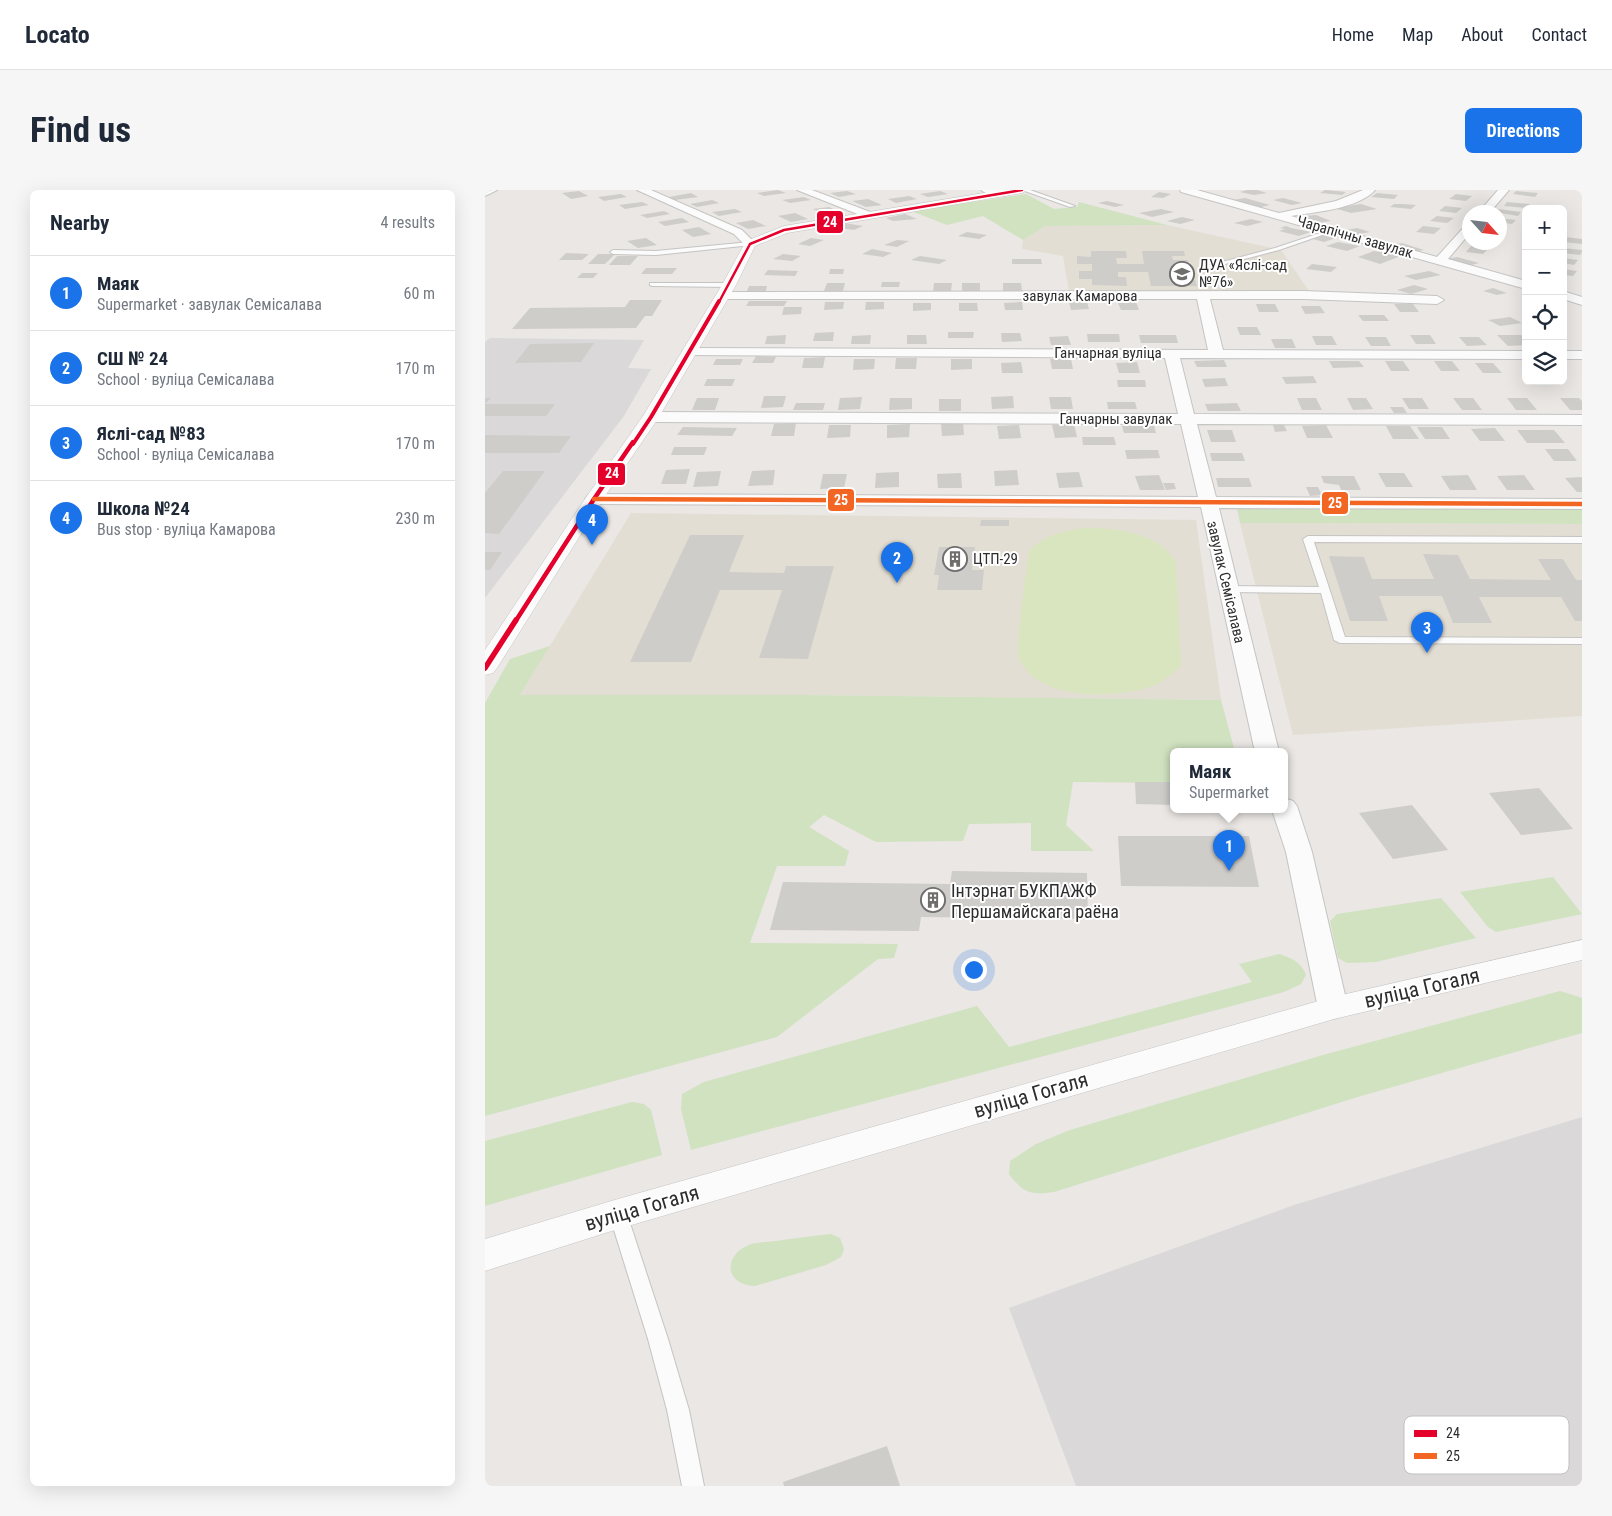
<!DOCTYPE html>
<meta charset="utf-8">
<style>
body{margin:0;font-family:"Roboto Condensed",sans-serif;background:#f6f6f7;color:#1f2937}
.controls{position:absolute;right:15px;top:15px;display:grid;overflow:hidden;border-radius:8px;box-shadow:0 5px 20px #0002}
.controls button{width:45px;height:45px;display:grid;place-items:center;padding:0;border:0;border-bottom:1px solid #e0e1e3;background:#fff;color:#1f2937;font:25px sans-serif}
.compass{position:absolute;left:977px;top:15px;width:45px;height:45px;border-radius:50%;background:#fff;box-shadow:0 5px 20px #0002;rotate:117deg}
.you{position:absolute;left:488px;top:779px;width:18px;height:18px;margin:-12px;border:4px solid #fff;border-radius:50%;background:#1a73e8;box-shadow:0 0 0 8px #1a73e833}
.badge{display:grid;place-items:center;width:32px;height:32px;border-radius:50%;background:#1a73e8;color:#fff;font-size:16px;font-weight:700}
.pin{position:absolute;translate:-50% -41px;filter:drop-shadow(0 1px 2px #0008)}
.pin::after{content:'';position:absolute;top:26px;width:18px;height:15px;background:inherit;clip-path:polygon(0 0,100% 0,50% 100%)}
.popup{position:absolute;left:685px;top:558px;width:118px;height:65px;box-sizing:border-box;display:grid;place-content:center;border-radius:8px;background:#fff;filter:drop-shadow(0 1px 4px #0005);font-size:16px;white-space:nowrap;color:#747a83}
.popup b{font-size:19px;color:#1f2937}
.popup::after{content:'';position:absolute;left:50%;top:100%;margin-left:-10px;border:10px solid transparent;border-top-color:#fff}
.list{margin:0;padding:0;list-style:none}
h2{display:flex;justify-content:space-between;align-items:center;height:65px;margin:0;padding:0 20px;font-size:21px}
h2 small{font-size:16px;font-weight:400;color:#747a83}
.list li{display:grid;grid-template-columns:32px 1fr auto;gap:15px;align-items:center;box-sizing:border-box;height:75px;padding:0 20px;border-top:1px solid #e0e1e3}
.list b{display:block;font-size:19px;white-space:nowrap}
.list p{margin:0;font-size:16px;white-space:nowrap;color:#747a83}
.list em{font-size:16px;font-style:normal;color:#747a83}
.icon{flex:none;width:28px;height:28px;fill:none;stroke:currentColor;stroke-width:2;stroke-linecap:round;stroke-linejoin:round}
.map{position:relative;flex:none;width:1097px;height:1296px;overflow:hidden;border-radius:8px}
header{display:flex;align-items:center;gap:30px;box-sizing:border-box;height:70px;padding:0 25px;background:#fff;border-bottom:1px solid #e0e1e3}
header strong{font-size:24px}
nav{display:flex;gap:28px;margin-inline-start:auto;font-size:18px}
.intro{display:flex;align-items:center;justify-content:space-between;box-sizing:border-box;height:120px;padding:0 30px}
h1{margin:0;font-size:35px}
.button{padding:12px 22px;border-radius:8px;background:#1a73e8;color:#fff;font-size:18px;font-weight:700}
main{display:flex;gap:30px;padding:0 30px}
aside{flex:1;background:#fff;border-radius:8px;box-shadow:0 5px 20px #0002}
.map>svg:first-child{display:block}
.industrial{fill:#dbd8da}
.education{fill:#e3ded3}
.green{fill:#d0e2c0}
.pitch{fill:#d8e5bf}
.building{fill:#cfcdca}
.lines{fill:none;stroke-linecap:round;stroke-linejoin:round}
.lane-casing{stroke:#c4c4c3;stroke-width:2}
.street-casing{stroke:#c4c4c3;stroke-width:2}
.secondary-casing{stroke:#c4c4c3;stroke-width:1}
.lane{fill:#fcfbfb;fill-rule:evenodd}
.street{fill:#fcfbfb;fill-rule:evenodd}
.secondary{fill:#fcfbfb;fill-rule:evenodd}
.bus-1-far3-casing{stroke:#fff;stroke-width:4.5}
.bus-1-far2-casing{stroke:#fff;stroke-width:5.5}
.bus-1-far1-casing{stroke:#fff;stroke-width:7}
.bus-1-casing{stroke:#fff;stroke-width:9}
.bus-2-casing{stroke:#fff;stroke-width:7}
.bus-1-far3{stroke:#e4002b;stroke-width:2.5}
.bus-1-far2{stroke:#e4002b;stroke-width:4}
.bus-1-far1{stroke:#e4002b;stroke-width:4.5}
.bus-1{stroke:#e4002b;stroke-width:5.5}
.bus-2{stroke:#f26522;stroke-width:4.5}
.labels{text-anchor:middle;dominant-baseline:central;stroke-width:4;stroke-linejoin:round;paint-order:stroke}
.far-street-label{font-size:15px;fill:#2d2d2d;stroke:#fff}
.far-poi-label{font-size:15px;fill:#2d2d2d;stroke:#fff;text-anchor:start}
.poi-label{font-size:18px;fill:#2d2d2d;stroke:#fff;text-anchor:start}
.near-street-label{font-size:21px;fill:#2d2d2d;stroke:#fff}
.key{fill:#fff;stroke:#c0c0c0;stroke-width:1}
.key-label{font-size:14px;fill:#2d2d2d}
.line-badge{stroke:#fff;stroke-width:2}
.badge-label{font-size:14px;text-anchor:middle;font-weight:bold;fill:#fff}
</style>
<header>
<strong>Locato</strong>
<nav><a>Home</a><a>Map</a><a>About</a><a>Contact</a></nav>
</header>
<div class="intro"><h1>Find us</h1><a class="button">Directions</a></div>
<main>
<aside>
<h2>Nearby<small>4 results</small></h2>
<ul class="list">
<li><span class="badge">1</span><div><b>Маяк</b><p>Supermarket · завулак Семісалава</p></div><em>60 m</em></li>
<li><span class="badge">2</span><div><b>СШ № 24</b><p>School · вуліца Семісалава</p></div><em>170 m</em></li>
<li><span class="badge">3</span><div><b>Яслі-сад №83</b><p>School · вуліца Семісалава</p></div><em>170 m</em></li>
<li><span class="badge">4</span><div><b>Школа №24</b><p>Bus stop · вуліца Камарова</p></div><em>230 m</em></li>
</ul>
</aside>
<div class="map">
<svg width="1097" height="1296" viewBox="0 0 1097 1296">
<rect width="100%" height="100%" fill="#eae7e4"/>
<path class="industrial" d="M5 148 159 150 143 178 166 179 139 226 0 408V152Z
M1097 927V1296H591L524 1118 809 1015Z"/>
<path class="education" d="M682 35 796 60 824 101 584 102 578 66 537 59 538 50 560 36Z
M146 323 711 330 736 510 318 505H35Z
M755 333 1097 334V526L808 545Z"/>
<path class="green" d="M541 4 569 19 592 17 594 12 682 35 560 36 538 50 498 26 462 35 426 21Z
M752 318 1097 319V334L755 333Z
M65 456 35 505H318L736 510 750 562H689V593L588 592 581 635 609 661H546V633L484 634 478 651 391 652 339 625 324 637 364 661 360 676H292L265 753 413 754 409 768 393 769 292 847 0 926V513L25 469Z
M1068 687 1097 724 1011 742 1003 737 975 702Z
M956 708 991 748 891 772 862 773 853 768 845 731 852 724Z
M794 764C807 768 816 772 821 785L816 794 799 802 206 960 196 919 197 904 219 892 492 816 524 857 767 792 754 774Z
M1075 801 1097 808V843L876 906 569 1002C545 1005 539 1004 524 984L525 971 551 954 585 940 838 865Z
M147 912 159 914 166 920 177 965 0 1016V951Z
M346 1044 355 1048 359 1059 356 1067 341 1075 270 1096C239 1095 238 1065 264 1055 272 1052 283 1052 291 1051 310 1048 328 1046 346 1044Z"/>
<path class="pitch" d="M599 338C631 338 673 342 691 372L696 476C687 484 677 493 665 497 628 509 552 511 534 468 530 459 542 376 544 361 560 345 577 341 599 338Z"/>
<path class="building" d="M293 0 301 3 279 6 272 3Z
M762 0H772L782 3 769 5 755 2Z
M840 0H841L861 2 857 5 835 3Z
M94 1 103 6 86 9 77 3Z
M362 1 371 4 354 7 345 3Z
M455 1 463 4 443 7 435 4Z
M1031 1 1053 3 1050 7 1028 4Z
M674 2 686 4 678 8 666 7Z
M206 3 213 7 190 10 184 7Z
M892 3 913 5 909 9 886 7Z
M136 4 142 7 119 11 113 7Z
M971 4 987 6 981 11 964 9Z
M424 6 432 9 411 13 403 9Z
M319 7 326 10 305 13 297 10Z
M760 8 785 15 772 18 747 10Z
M798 8 817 13 807 15 788 10Z
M383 9 397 15 381 17 367 11Z
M227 10 234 13 212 17 205 14Z
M622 11 639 15 630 17 613 13Z
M157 12 164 15 140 19 134 15Z
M1022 12 1045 14 1041 18 1019 16Z
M876 14 892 19 866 23 849 18Z
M909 14H918L931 15 926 19 905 17Z
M960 16 977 18 971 23 954 21Z
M344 17 357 23 341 25 328 19Z
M250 19 257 22 234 26 227 22Z
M676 19 689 22 667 27 654 23Z
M1013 19 1036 22 1033 26 1010 22Z
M179 21 185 24 162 28 155 25Z
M310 23 323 29 306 32 293 26Z
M420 24 432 29 408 31 401 28Z
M831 25 846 31 832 33 818 26Z
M952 26 969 28 962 33 945 31Z
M697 27 710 30 695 34 682 31Z
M197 28 204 32 180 36 173 32Z
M1014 28 1031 30 1027 34 1014 32Z
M766 29 778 32 762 36 749 33Z
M268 30 281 36 263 39 251 33Z
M359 33 378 36 369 40 349 37Z
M801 36 806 38 826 42 814 46 794 41 800 39 795 38Z
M938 36 956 38 949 44 931 42Z
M214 37 226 44 208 47 197 40Z
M872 38 885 42 869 45 855 41Z
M482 42 502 45 494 49 473 46Z
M839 45 851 48 839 52 828 49Z
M1080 47 1097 49V54L1078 52Z
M161 48 172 55 153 58 142 51Z
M326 48 339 50 325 56 313 54Z
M412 50 424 51 412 57 399 55Z
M853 52 875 56 862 61 841 56Z
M917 53 939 60 927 62 905 55Z
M986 56 1004 58 998 64 981 62Z
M1078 58 1097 60V62L1095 65 1078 63Z
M387 59 407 63 398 67 377 64Z
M606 61H641L642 68H631L632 74H659L657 61H699L700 66H687L688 70H703L704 76 687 75 689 81H708L709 87H696V90H710L712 96H666L663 82H633V87H641L642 96 607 95V89H594V81H607V74H592V66L606 67Z
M889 61 903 63 916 66 895 74 873 67Z
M81 63 104 64 97 70H74Z
M113 64H130L120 74H103Z
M298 64 316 66 307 71 288 69Z
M132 66H153L145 75H124Z
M435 66 462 70 454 74 426 70Z
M972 67 994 73 983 76 961 69Z
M1078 68 1093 70 1089 75 1078 73Z
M527 69H556L557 74H527Z
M827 74 852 77 846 82 821 79Z
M161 78H192L187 84H156Z
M345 79H359L358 84H344Z
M1078 79 1092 81 1088 86 1078 85Z
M283 80 313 81 310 86 279 85Z
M944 81 956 85 931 90 919 86Z
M97 83H113L108 88H92Z
M397 92H415L414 97H396Z
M342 93H360L358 101H339Z
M449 93H467L466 101 448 102Z
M477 93H495V101H477Z
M518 93H536L537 101H518Z
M929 95 943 99 926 104 912 100Z
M264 96H282L281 101H262Z
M1008 98 1022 103 1012 105 998 101Z
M145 110H177L167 126H160L151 138 27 139 45 118 140 117Z
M264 111H302L299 116H261Z
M340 112H359L358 119 339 120Z
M381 112H399V119L380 120Z
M537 112 538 120H520L519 113Z
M584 112H602L604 119 586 120Z
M651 112 654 120H636L633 113Z
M428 113H446V120L428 121Z
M474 113H492L493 121H474Z
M771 114H790L794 122H774Z
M909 114H928L934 122H915Z
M816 116H835L840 123 820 124Z
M299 117H317L316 124 297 125Z
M873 125H899L904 131H878Z
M1025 127 1037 133 1015 136 1003 130Z
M752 137H772L776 145H755Z
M349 142 348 151H328L330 143Z
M463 142H489L488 148H463Z
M516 143H535L537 151 517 152Z
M602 144H634L635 152H603Z
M301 145 300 154H280L282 146Z
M386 145 385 154H366L367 146Z
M422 145H441L442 154H422Z
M654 145H691L693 153H656Z
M925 145H945L951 154H931Z
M1012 145H1036L1041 149V155L1023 156Z
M583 146 586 155H566L564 147Z
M827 146H847L852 155H831Z
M880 147H901L906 156H886Z
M974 147H994L1002 155 982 156Z
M786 149H807L811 158H790Z
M109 153 96 172 30 173 45 154Z
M271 166 291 167 288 173H267Z
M340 167 338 178H317L319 168Z
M411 168H432L431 179H410Z
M231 169H258L255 175H228Z
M369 169H390L389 179 368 180Z
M466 169H487V179L466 180Z
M565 169H586L588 179H567Z
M739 170 742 177H712L709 171Z
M844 171H874L879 177 848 178Z
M900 171H918L925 181H906Z
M949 171H967L975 181H956Z
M536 172 538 183H517L516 173Z
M652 172 655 183H634L631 173Z
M990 173H1008L1017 183H998Z
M828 186 832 193 801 194 797 187Z
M740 188 743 196 720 197 717 189Z
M222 189H250L247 196H219Z
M632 190H660L661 197H633Z
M279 206H301L298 217 276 218Z
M528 206 529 218 507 219 506 207Z
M377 207 375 219 353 220 355 208Z
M564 207H586L588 219H566Z
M0 208H6L0 214H70L61 226H0Z
M212 208H234L230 220H207Z
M405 208H427V219L404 220Z
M812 208H831L837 220H817Z
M862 208H881L888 219 868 220Z
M917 208H937L944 219H924Z
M968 208H988L997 220H977Z
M1022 208H1042L1052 220H1031Z
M1075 208H1094L1097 211V220H1085Z
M454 209H476V221H454Z
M622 212H650L652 219H623Z
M311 213H340L338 220H308Z
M752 213 756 221H723L720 214Z
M905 217H918L922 223H909Z
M478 232 479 245 457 246 456 233Z
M311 233 309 246H286L289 234Z
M425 234 424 247 402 248V235Z
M589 234 592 247 570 248 567 235Z
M344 235H366L365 247 342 248Z
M534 235 536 248 514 249 512 236Z
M669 235 671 243H639L637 236Z
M788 235H799L802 241 790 242Z
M841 235 848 248H822L817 236Z
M901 236H925L934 249H908Z
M198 237 252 238 247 246 192 245Z
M932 237H957L965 249H940Z
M1010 238 1020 251H995L986 239Z
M722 240H747L751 252H726Z
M1032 240H1069L1080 253H1042Z
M0 245 86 246 74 263H0Z
M597 247H629L631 255H598Z
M189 257H222L219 265H186Z
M1060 259H1083L1092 271H1069Z
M640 260H673L675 268 642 269Z
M725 263H757L760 271H727Z
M205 279 201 294H176L181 280Z
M290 280 288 295 263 296 267 281Z
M532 280 534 295 510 296 509 281Z
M18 281H60L14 344 0 343V303Z
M236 281 233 296 208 297 212 282Z
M414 282V297L390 298 391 283Z
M594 282 598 297 574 298 571 283Z
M476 283 477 298H453L452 284Z
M893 283H919L928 297H901Z
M338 284H362L359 298 335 299Z
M674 285 680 300H655L650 286Z
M983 285 992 300H965L956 286Z
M1039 285 1050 300H1022L1012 286Z
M836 286H869L876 300H856L854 295 839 293Z
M1097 287V302H1092L1080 288Z
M731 288H764L767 297H733Z
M678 293H689L691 299 681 300Z
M821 297H833L837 305 825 306Z
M496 330H524V336H495Z
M205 345H259L244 382 299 383 301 376H349L323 469 274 468 297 400H235L206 472H145Z
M454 357H490L487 380H499L497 400H452L454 385H449Z
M0 362H17L5 380H0Z
M938 364 973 365 985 389 1066 390 1053 369H1078L1091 390H1097V431H1090L1076 407H994L1007 433H968L957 406H894L903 431H865L844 366 879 367 887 389H949Z
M650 592H689V615L651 614Z
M1054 598 1088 639 1036 645 1004 603Z
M927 615 963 660 908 669 874 623Z
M633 646H764L774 697 636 696Z
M467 681 602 683 603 729 436 727 434 741 285 740 298 692 465 694Z
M402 1256 415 1296H299L298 1292Z"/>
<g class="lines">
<defs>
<path id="lane" d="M4 0H12L0 6V2Z
M537 0H545L590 16 585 17Z
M844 40 849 41 794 60 721 79 718 77 790 58Z
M265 52 267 55 171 65 128 64 125 62 128 60 171 61Z
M165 93H244L247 95 244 97 167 96 165 95Z
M823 346 1097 347V353L829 352 860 447 1097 448V454L855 453 849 450 836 403 743 402 738 399 743 396 834 397 818 349Z
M133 1016 140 1019 142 1024 183 1149 204 1220 219 1296H197L182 1220 163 1149 124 1024 126 1019Z"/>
<path id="street" d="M152 0H166L257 40 271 54 265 58 261 56 249 44Z
M312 0H327L388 23 390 25 384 28 380 27Z
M496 0H522L526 3C520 8 502 5 496 0Z
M695 0H712L794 23 851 11 878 0H890C873 19 830 22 806 26L952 67 980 36 984 35V44L963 69 1041 91V99L696 2Z
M1013 0H1024L1005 22H994Z
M819 101 952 106 959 110 952 114 819 109H725L738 160 1041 161V169L695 168 709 224 1097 225V235L712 234 731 307 1097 309V319L734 318 794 562H770L716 317 109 314 103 313 100 309 103 305 109 304 713 307 696 234 166 232 160 230 158 227 160 224 166 222 693 224 680 168 199 165 197 162 199 159 204 158 723 160 712 109H233L231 106 238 102Z
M1078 101 1097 107V115L1078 109Z
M1078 161H1097V169H1078Z
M799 608 808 611 812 616 827 662 863 818 859 825 848 829 837 825 833 818 801 662 787 620H799Z"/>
<path id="secondary" d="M517 0H542L537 3 302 43 270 56 251 95 174 227 118 309 12 478 8 483 0 485V460L100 309 158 226 237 95 261 51 299 36Z
M1097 750V770L849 829 133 1039 0 1081V1049L133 1009 848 807Z"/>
</defs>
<use href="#lane" class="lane-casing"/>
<use href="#street" class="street-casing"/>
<use href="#secondary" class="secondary-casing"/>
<use href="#lane" class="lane"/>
<use href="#street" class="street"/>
<use href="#secondary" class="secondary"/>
<defs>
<path id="bus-1-far3" d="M234 112 265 54 299 40 537 0"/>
<path id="bus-1-far2" d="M148 254 166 227 234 111"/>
<path id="bus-1-far1" d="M30 432 109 309 148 252"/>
<path id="bus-1" d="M0 478 31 430"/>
<path id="bus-2" d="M109 309 1097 314"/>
</defs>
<use href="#bus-1-far3" class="bus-1-far3-casing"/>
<use href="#bus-1-far2" class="bus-1-far2-casing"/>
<use href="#bus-1-far1" class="bus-1-far1-casing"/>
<use href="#bus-1" class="bus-1-casing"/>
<use href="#bus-2" class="bus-2-casing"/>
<use href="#bus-1-far3" class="bus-1-far3"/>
<use href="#bus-1-far2" class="bus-1-far2"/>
<use href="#bus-1-far1" class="bus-1-far1"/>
<use href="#bus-1" class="bus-1"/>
<use href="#bus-2" class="bus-2"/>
</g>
<defs>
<symbol id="school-ring" viewBox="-11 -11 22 22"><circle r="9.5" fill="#fff" stroke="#6f6e6d" stroke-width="1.5"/><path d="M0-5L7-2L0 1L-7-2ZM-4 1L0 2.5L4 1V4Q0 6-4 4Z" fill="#6f6e6d"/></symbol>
<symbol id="building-ring" viewBox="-11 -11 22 22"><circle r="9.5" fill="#fff" stroke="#6f6e6d" stroke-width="1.5"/><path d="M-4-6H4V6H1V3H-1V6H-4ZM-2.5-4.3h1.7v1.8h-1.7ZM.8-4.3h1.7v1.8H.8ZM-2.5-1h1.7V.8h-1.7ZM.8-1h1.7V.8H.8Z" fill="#6f6e6d"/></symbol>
</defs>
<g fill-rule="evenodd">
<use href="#school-ring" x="683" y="70" width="28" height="28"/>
<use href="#building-ring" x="456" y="355" width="28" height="28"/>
<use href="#building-ring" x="434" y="696" width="28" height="28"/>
</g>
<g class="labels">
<g class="far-street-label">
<text transform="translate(870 47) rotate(16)">Чарапічны завулак</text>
<text x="595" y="106">завулак Камарова</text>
<text x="623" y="163">Ганчарная вуліца</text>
<text x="631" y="229">Ганчарны завулак</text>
<text transform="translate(741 392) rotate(77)">завулак Семісалава</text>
</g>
<g class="far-poi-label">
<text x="714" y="75">ДУА «Яслі-сад<tspan x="714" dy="17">№76»</tspan></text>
<text x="488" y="369">ЦТП-29</text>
</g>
<g class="poi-label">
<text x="466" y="700">Інтэрнат БУКПАЖФ<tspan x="466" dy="21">Першамайскага раёна</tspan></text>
</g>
<g class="near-street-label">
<text transform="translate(937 798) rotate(-13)">вуліца Гогаля</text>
<text transform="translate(546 905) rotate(-16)">вуліца Гогаля</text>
<text transform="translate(157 1018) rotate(-16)">вуліца Гогаля</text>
</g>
</g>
<rect x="919" y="1226" width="165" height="58" rx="8" class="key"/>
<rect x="929" y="1240" width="23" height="7" fill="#e4002b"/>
<rect x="929" y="1263" width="23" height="6" fill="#f26522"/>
<g class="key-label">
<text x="961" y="1248">24</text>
<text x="961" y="1271">25</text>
</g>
<g class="line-badge">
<rect x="331" y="20" width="28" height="24" rx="5" fill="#e4002b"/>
<rect x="112" y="272" width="29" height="24" rx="5" fill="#e4002b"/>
<rect x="342" y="298" width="28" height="24" rx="5" fill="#f26522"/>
<rect x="836" y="301" width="28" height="24" rx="5" fill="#f26522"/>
</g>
<g class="badge-label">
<text x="345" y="37">24</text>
<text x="127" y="288">24</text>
<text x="356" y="315">25</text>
<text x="850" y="318">25</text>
</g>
</svg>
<div class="controls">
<button>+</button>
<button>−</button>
<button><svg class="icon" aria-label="locate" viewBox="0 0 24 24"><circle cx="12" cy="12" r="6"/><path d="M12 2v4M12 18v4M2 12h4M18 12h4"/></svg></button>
<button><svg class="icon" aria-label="layers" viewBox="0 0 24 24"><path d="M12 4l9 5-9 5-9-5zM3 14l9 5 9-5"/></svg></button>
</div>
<svg class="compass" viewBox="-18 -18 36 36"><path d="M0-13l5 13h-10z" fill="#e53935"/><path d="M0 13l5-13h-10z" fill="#747a83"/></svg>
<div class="you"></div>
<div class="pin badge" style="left:744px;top:681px">1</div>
<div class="popup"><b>Маяк</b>Supermarket</div>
<div class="pin badge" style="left:412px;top:393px">2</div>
<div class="pin badge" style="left:942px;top:463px">3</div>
<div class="pin badge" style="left:107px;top:355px">4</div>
</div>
</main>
